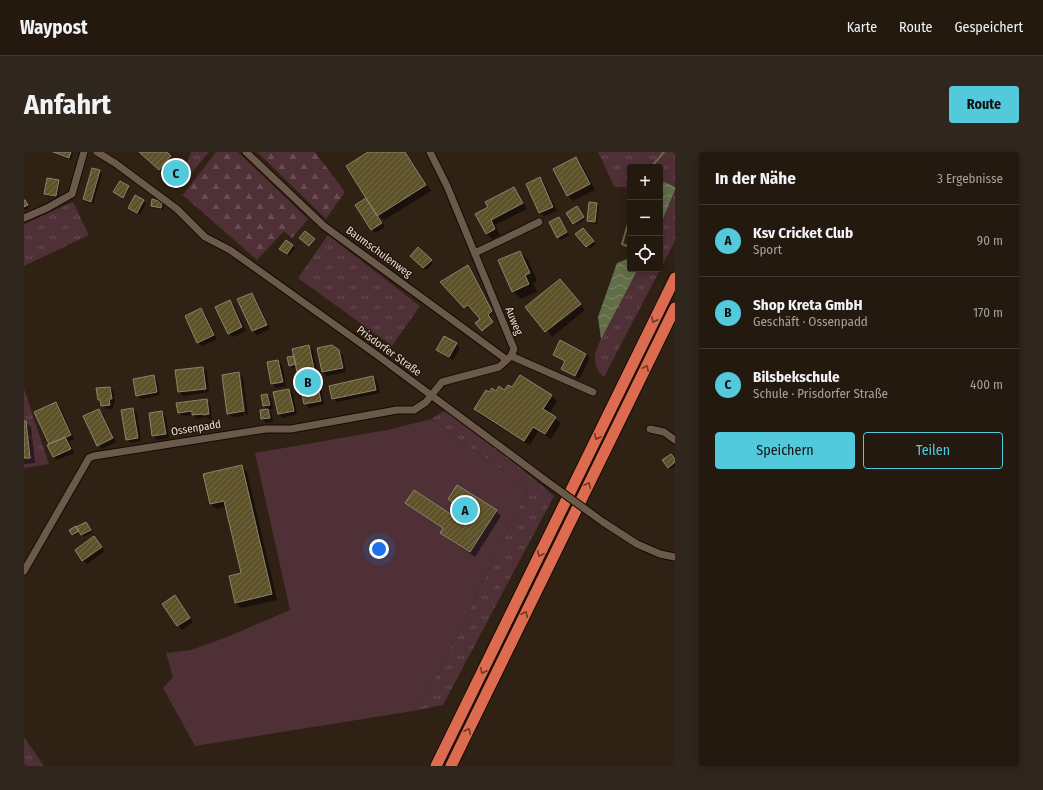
<!DOCTYPE html>
<html lang="de">
<meta charset="utf-8">
<style>
body{margin:0;font-family:"Fira Sans Condensed",sans-serif;background:#2f261d;color:#f1f3f6}
.controls{position:absolute;right:12px;top:12px;display:grid;overflow:hidden;border-radius:4px;box-shadow:0 2px 10px #0003}
.controls button{width:36px;height:36px;display:grid;place-items:center;padding:0;border:0;border-bottom:1px solid #40382f;background:#23190f;color:#f1f3f6;font:20px sans-serif}
.you{position:absolute;left:355px;top:397px;width:14px;height:14px;margin:-10px;border:3px solid #fff;border-radius:50%;background:#1a73e8;box-shadow:0 0 0 6px #1a73e833}
.badge{display:grid;place-items:center;width:26px;height:26px;border-radius:50%;background:#53cadc;color:#111;font-size:13px;font-weight:700}
.pin{position:absolute;translate:-50% -50%;border:2px solid #fff;box-shadow:0 1px 4px #0006}
.list{margin:0;padding:0;list-style:none}
h2{display:flex;justify-content:space-between;align-items:center;height:52px;margin:0;padding:0 16px;font-size:17px}
h2 small{font-size:13px;font-weight:400;color:#a3a09e}
.list li{display:grid;grid-template-columns:26px 1fr auto;gap:12px;align-items:center;box-sizing:border-box;height:72px;padding:0 16px;border-top:1px solid #40382f}
.list b{display:block;font-size:15px;white-space:nowrap}
.list p{margin:0;font-size:13px;white-space:nowrap;color:#a3a09e}
.list em{font-size:13px;font-style:normal;color:#a3a09e}
.actions{display:flex;gap:8px;padding:12px 16px}
.actions a{flex:1;padding:9px 0;border:1px solid #53cadc;border-radius:4px;text-align:center;font-size:14px;color:#53cadc}
.actions .main{background:#53cadc;color:#111}
.icon{flex:none;width:22px;height:22px;fill:none;stroke:currentColor;stroke-width:2;stroke-linecap:round;stroke-linejoin:round}
.map{position:relative;flex:none;width:651px;height:614px;overflow:hidden;border-radius:4px}
header{display:flex;align-items:center;gap:24px;box-sizing:border-box;height:56px;padding:0 20px;background:#23190f;border-bottom:1px solid #40382f}
header strong{font-size:19px}
nav{display:flex;gap:22px;margin-inline-start:auto;font-size:14px}
.intro{display:flex;align-items:center;justify-content:space-between;box-sizing:border-box;height:96px;padding:0 24px}
h1{margin:0;font-size:28px}
.button{padding:10px 18px;border-radius:4px;background:#53cadc;color:#111;font-size:14px;font-weight:700}
main{display:flex;gap:24px;padding:0 24px}
aside{flex:1;background:#23190f;border-radius:4px;box-shadow:0 2px 10px #0003}
.map>svg:first-child{display:block}
.grass{fill:url(#grass-tufts)}
.forest{fill:url(#forest-firs)}
.pitch{fill:#4f3037}
.water{fill:url(#water-waves)}
.shadow{fill:#0007}
.lines{fill:none;stroke-linecap:round;stroke-linejoin:round}
.stream{stroke:#626e47;stroke-width:2}
.building{fill:url(#building-hatch);stroke:#8a846f}
.minor-casing{stroke:#170a02;stroke-width:9}
.highway-casing{stroke:#170a02;stroke-width:13}
.minor{stroke:#6b5a4c;stroke-width:7}
.highway{stroke:#dd6b50;stroke-width:11}
.minor-bridge-casing{stroke:#170a02;stroke-width:9;stroke-linecap:butt}
.minor-bridge{stroke:#6b5a4c;stroke-width:7}
.oneway{stroke:#6f3927}
.labels{text-anchor:middle;dominant-baseline:central;stroke-width:3;stroke-linejoin:round;paint-order:stroke}
.street-label{font-size:11px;fill:#e8ded6;stroke:#25180b}
</style>
<header>
<strong>Waypost</strong>
<nav><a>Karte</a><a>Route</a><a>Gespeichert</a></nav>
</header>
<div class="intro"><h1>Anfahrt</h1><a class="button">Route</a></div>
<main>
<div class="map">
<svg width="651" height="614" viewBox="0 0 651 614">
<defs>
<pattern id="grass-tufts" width="24" height="20" patternUnits="userSpaceOnUse"><rect width="24" height="20" fill="#4f3037"/><path d="M3 7l-1-3M5 7V3M7 7l1-3M15 17l-1-3M17 17v-4M19 17l1-3" fill="none" stroke="#684e53"/></pattern>
<pattern id="forest-firs" width="22" height="20" patternUnits="userSpaceOnUse"><rect width="22" height="20" fill="#4f3037"/><path d="M5 1l3.5 6h-7zM16 11l3.5 6h-7z" fill="#684e53"/></pattern>
<pattern id="water-waves" width="16" height="10" patternUnits="userSpaceOnUse"><rect width="16" height="10" fill="#626e47"/><path d="M0 5q4-4 8 0t8 0" fill="none" stroke="#808969"/></pattern>
<pattern id="building-hatch" width="6" height="6" patternUnits="userSpaceOnUse"><rect width="6" height="6" fill="#5e522a"/><path d="M-1 1l2-2M0 6l6-6M5 7l2-2" fill="none" stroke="#756a48"/></pattern>
</defs>
<rect width="100%" height="100%" fill="#2f2114"/>
<path class="grass" d="M167 0H185L161 29 154 22 163 11Z
M574 0H651V35L642 30 636 32V15H606V36L590 34Z
M651 38V89L580 225C574 221 571 213 571 206 570 192 606 133 614 117H636V74Z
M49 50 65 83 0 114V72Z
M304 83 396 154 368 194 274 126Z
M0 237 25 312 0 316Z
M425 256 530 344 419 553 389 559 415 520 504 337 407 267Z
M0 585 20 614H0Z"/>
<path class="forest" d="M192 0H214L284 67 268 86 260 79 233 108 159 43Z
M233 0H291L321 40 302 67Z"/>
<path class="pitch" d="M407 267 504 337 415 520 389 559 171 594 139 536 149 525 142 501 167 498 203 485 266 458 231 301 363 278Z"/>
<path class="water" d="M641 30 651 35V38L636 74V32Z
M606 106V117H614L577 187 574 165 593 111Z"/>
<path class="shadow" d="M30 0H48L49 1 47 8 33 3Z
M116 0H141L149 7 138 20Z
M346 0H382L407 39 360 68 355 64 361 75 351 81 348 77Z
M552 6 557 11 571 38 549 49 544 43 531 17Z
M69 17 76 19 78 22 69 52 62 50 60 47Z
M516 27 520 30 533 59 520 64 516 61Z
M34 29 36 31 34 46 24 44 21 41Z
M96 30 106 36 100 46 91 41Z
M490 36 495 41 503 57 471 73 476 83 468 87 462 82 465 56Z
M111 45 122 51 116 63 105 56Z
M0 49 3 51 5 56 0 58Z
M138 51 140 53 139 58 130 56 128 54Z
M572 52 575 54 573 72 567 71 564 68Z
M555 58 561 67 552 73 549 71Z
M535 66 545 83 536 88 534 85Z
M281 80 291 89 286 95 276 86Z
M561 80 572 92 565 97 553 82Z
M262 89 271 96 265 104 259 99Z
M394 97 409 111 402 118 388 104Z
M496 100 504 108 513 129 509 131 513 140 497 147 489 139Z
M444 116 468 161 464 165 469 171 460 179 452 171 457 167 445 154 442 156 418 130Z
M536 128 561 158 528 185 503 155Z
M228 142 232 146 246 177 233 183 229 179Z
M206 149 210 153 222 179 209 185 205 181Z
M177 157 181 161 193 187 178 194 174 190Z
M432 192 436 196 429 208 413 198Z
M285 195 289 198 300 252 285 256 281 252 273 215 268 216 266 213 271 204Z
M294 197 314 199 319 203 322 220 303 224 299 220Z
M530 202H562L566 206 555 227 542 220 539 217 542 210 534 206Z
M254 209 258 213 262 234 252 236 248 232Z
M179 216 183 220 185 240 159 244 155 240Z
M215 222 219 225 224 263H222L217 224H215L220 264 208 265 204 261Z
M129 224 133 228 136 243 117 247 113 243Z
M349 225 353 229 356 241 313 250 309 247Z
M86 236 90 240 91 251H89V257H82L75 248Z
M488 237 528 244 533 249 525 262 537 271 527 287 514 279 506 293 456 263 451 257 465 241Z
M265 238 269 242 273 262 259 266 255 262Z
M243 243 247 247 249 257 244 258 248 262 249 270 242 271 238 267 237 259 244 258 240 254Z
M182 248 186 252 188 266 184 267 182 265 173 267 169 263 159 264 155 260Z
M32 251 36 255 50 287 45 289 50 301 33 308 30 304 26 293 12 260Z
M109 257 113 261 117 289 107 291 103 287Z
M75 258 79 262 92 290 78 297 74 293Z
M138 260 142 264 145 286 133 288 129 284Z
M0 270 7 275 11 311 0 312Z
M651 308V314L647 317 645 315Z
M218 314 223 320 253 448 217 456 212 451 218 422 202 355 192 357 187 352 180 323Z
M425 347 472 359 477 364 451 405 423 386 418 381 420 377 388 356 382 351 428 365 434 355Z
M62 371 68 380 60 385 56 380 49 384V383L46 379Z
M70 385 81 399 63 412 59 408Z
M151 444 169 470 158 478 139 452Z"/>
<g class="lines">
<path class="stream" d="M627 15 640 0
M603 94 598 92 606 65"/>
</g>
<path class="building" d="M29 0H47L45 6Z
M115 0H143L147 4 135 18Z
M344 0H381L402 33 353 64 322 14Z
M552 5 566 32 543 44 529 17Z
M68 16 76 18 67 50 59 47Z
M516 25 529 55 515 61 502 32Z
M23 26 35 28 32 44 20 42Z
M96 29 105 34 99 46 89 40Z
M490 35 499 51 467 68 471 77 462 82 451 62 464 55 461 50Z
M111 43 120 48 113 61 104 56Z
M342 46 358 71 347 78 331 53Z
M128 47 138 50 137 56 127 54Z
M0 48H1L4 53 0 55Z
M565 50 573 51 571 70 563 69Z
M553 54 560 65 549 72 542 61Z
M535 65 543 80 533 86 525 70Z
M559 76 570 89 562 95 551 82Z
M281 79 291 87 285 94 275 86Z
M262 88 269 93 263 102 255 97Z
M394 95 408 108 399 116 386 104Z
M496 99 506 121 501 123 505 132 488 140 474 108Z
M444 113 468 159 464 163 469 170 458 179 451 171 456 167 444 153 440 156 416 130Z
M536 127 557 152 521 180 501 155Z
M228 141 243 173 228 179 213 147Z
M206 148 218 175 204 182 191 155Z
M177 156 190 183 173 191 161 164Z
M420 184 433 191 425 205 412 198Z
M536 188 562 202 551 224 537 217 541 209 529 203Z
M285 193 297 249 280 252 268 197Z
M308 193 315 198 319 216 298 220 293 196Z
M270 204 272 212 265 214 263 205Z
M254 208 259 230 247 232 243 210Z
M179 215 182 237 154 240 151 218Z
M215 220 220 259 203 262 198 223Z
M130 223 133 240 112 244 109 227Z
M496 223 528 243 519 257 532 265 521 282 509 275 500 289 450 257 462 238 465 240 468 236 472 239 475 234 480 238 484 233 488 235Z
M349 224 352 238 308 247 305 234Z
M86 235 88 247H85L86 253 77 254 76 248H74L72 236Z
M265 237 270 259 254 262 249 240Z
M243 242 246 253 239 254 237 243Z
M183 247 185 262 179 263V262L168 263V259L154 261 152 251Z
M32 250 47 283 25 292 10 260Z
M109 256 114 286 102 288 97 258Z
M75 257 89 286 73 294 59 264Z
M244 257 246 266 237 267 236 258Z
M138 259 142 282 128 284 125 261Z
M0 269H2L6 306H0Z
M41 285 47 297 29 305 23 293Z
M647 302 651 307V310L644 316 638 308Z
M218 313 248 442 211 451 205 424 217 421 200 349 186 352 179 322Z
M433 333 473 358 446 400 416 381 419 376 381 351 390 338 428 363 434 354 424 347Z
M62 370 67 378 57 383 52 375Z
M52 374 55 379 48 383 45 378Z
M70 384 78 395 58 409 51 398Z
M151 443 166 466 153 474 138 452Z"/>
<g class="lines">
<defs>
<path id="minor" d="M73 0 91 11 153 57 181 85 206 98 230 115 353 203 521 328
M222 0 300 74 483 208
M0 66 23 56 48 42 60 0
M451 101 515 70
M487 204 569 240
M626 277 640 280 651 288
M579 370 613 392 636 402 651 405
M0 419 65 306 70 304 242 277H267L373 258H390L402 250 418 230 475 215 487 204 490 197 423 34 406 0"/>
<path id="highway" d="M412 614 651 126
M427 614 651 156"/>
</defs>
<use href="#minor" class="minor-casing"/>
<use href="#highway" class="highway-casing"/>
<use href="#minor" class="minor"/>
<use href="#highway" class="highway"/>
<defs>
<path id="minor-bridge" d="M521 328 579 370"/>
</defs>
<use href="#minor-bridge" class="minor-bridge-casing"/>
<use href="#minor-bridge" class="minor-bridge"/>
</g>
<defs><path id="oneway-chevron" d="M-2-3.5L2.5 0L-2 3.5" fill="none" stroke-width="1.6" stroke-linecap="round" stroke-linejoin="round"/></defs>
<g class="oneway">
<use href="#oneway-chevron" transform="translate(630 168) rotate(116)"/>
<use href="#oneway-chevron" transform="translate(622 216) rotate(-64)"/>
<use href="#oneway-chevron" transform="translate(573 285) rotate(116)"/>
<use href="#oneway-chevron" transform="translate(564 333) rotate(-64)"/>
<use href="#oneway-chevron" transform="translate(516 402) rotate(116)"/>
<use href="#oneway-chevron" transform="translate(501 462) rotate(-64)"/>
<use href="#oneway-chevron" transform="translate(459 519) rotate(116)"/>
<use href="#oneway-chevron" transform="translate(444 579) rotate(-64)"/>
</g>
<g class="labels">
<g class="street-label">
<text transform="translate(355 100) rotate(36)">Baumschulenweg</text>
<text transform="translate(490 169) rotate(68)">Auweg</text>
<text transform="translate(365 199) rotate(36)">Prisdorfer Straße</text>
<text transform="translate(172 276) rotate(-9)">Ossenpadd</text>
</g>
</g>
</svg>
<div class="controls">
<button>+</button>
<button>−</button>
<button><svg class="icon" aria-label="locate" viewBox="0 0 24 24"><circle cx="12" cy="12" r="6"/><path d="M12 2v4M12 18v4M2 12h4M18 12h4"/></svg></button>
</div>
<div class="you"></div>
<div class="pin badge" style="left:441px;top:358px">A</div>
<div class="pin badge" style="left:284px;top:230px">B</div>
<div class="pin badge" style="left:152px;top:21px">C</div>
</div>
<aside>
<h2>In der Nähe<small>3 Ergebnisse</small></h2>
<ul class="list">
<li><span class="badge">A</span><div><b>Ksv Cricket Club</b><p>Sport</p></div><em>90 m</em></li>
<li><span class="badge">B</span><div><b>Shop Kreta GmbH</b><p>Geschäft · Ossenpadd</p></div><em>170 m</em></li>
<li><span class="badge">C</span><div><b>Bilsbekschule</b><p>Schule · Prisdorfer Straße</p></div><em>400 m</em></li>
</ul>
<div class="actions"><a class="main">Speichern</a><a>Teilen</a></div>
</aside>
</main>
